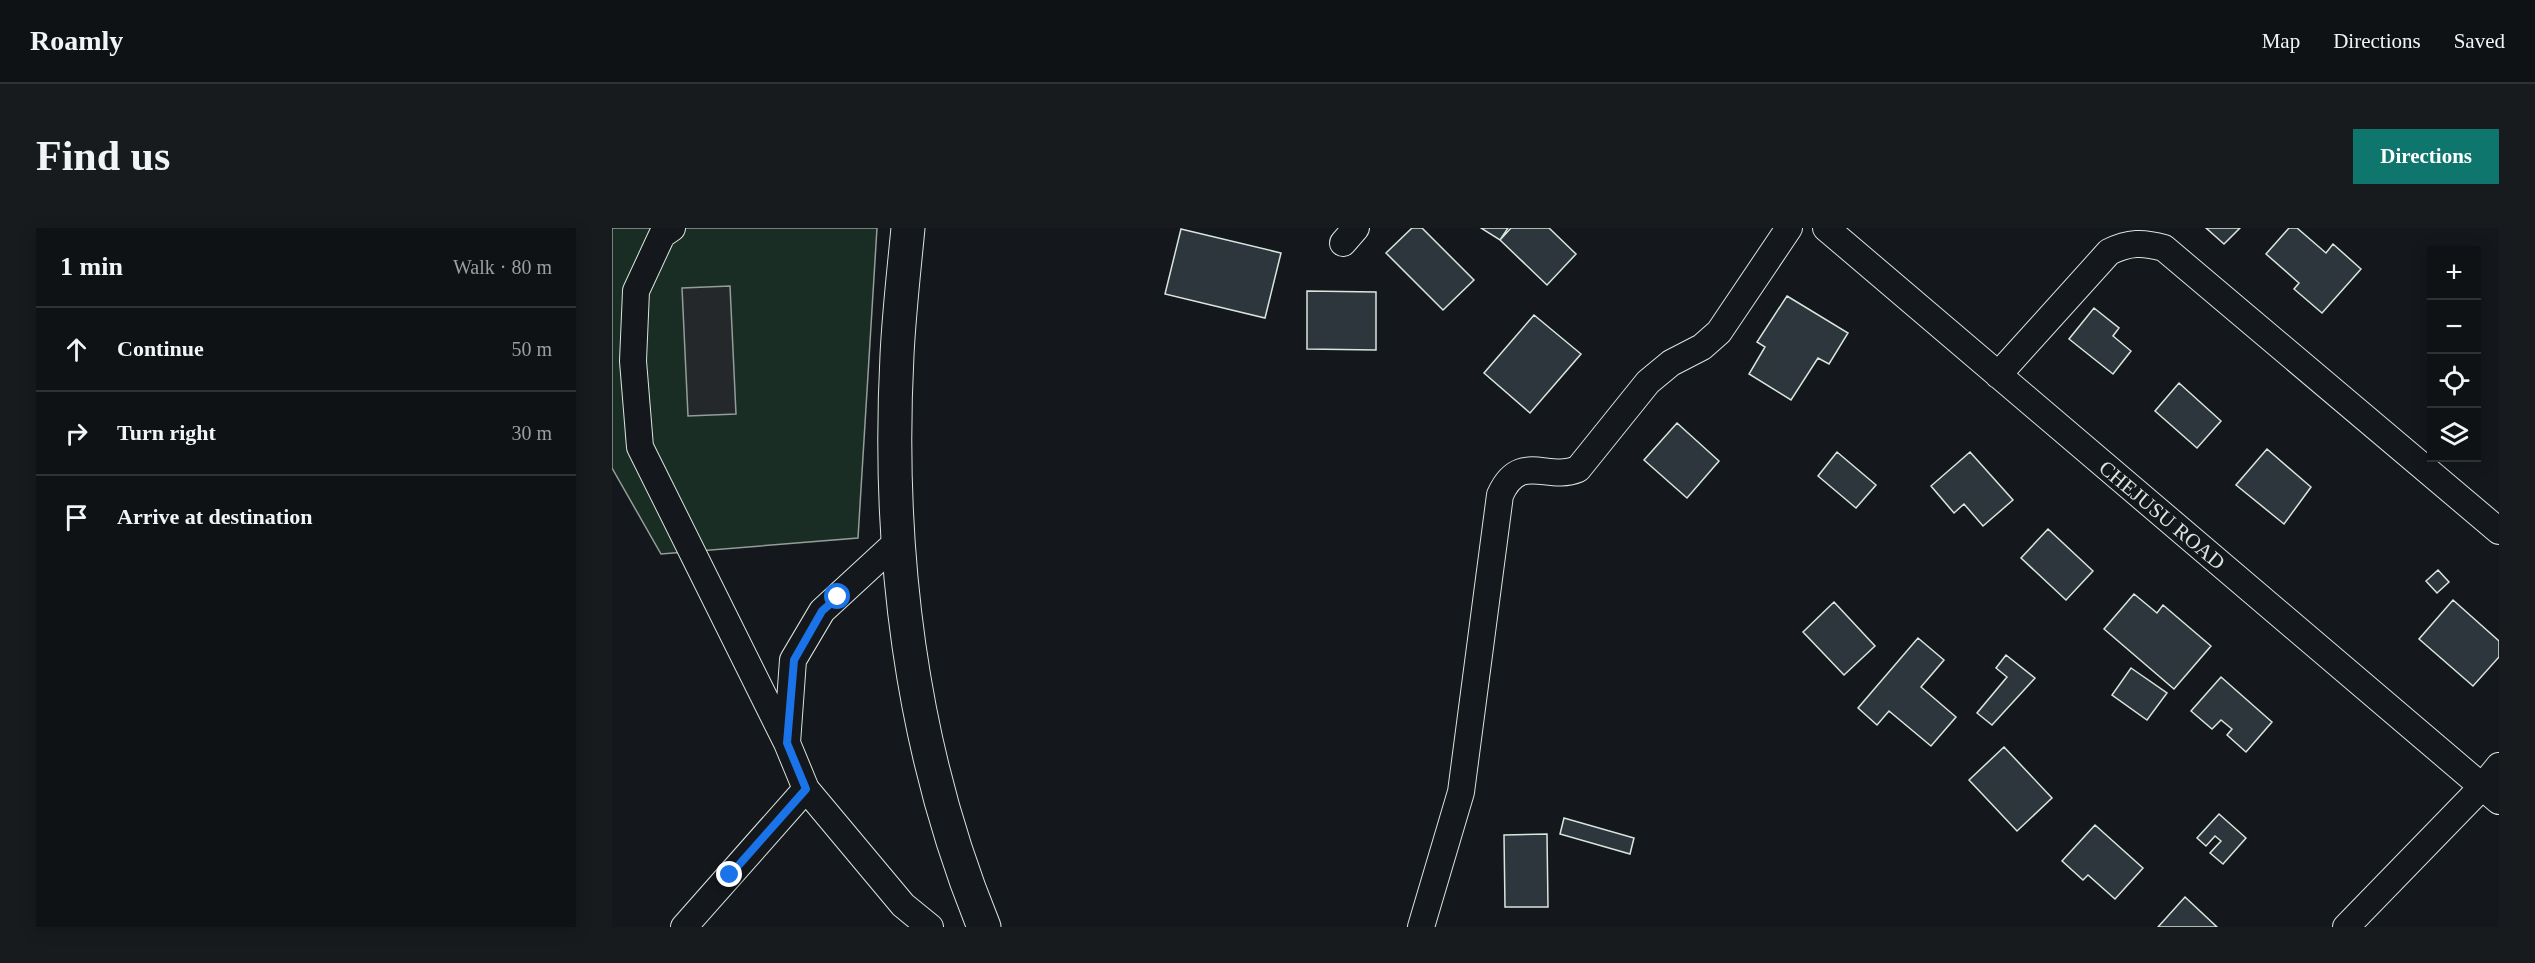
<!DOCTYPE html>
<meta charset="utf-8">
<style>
body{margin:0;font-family:Georgia,serif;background:#181b1e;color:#f1f3f6}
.controls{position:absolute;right:18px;top:18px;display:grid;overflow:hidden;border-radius:0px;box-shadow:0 3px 15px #0003}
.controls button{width:54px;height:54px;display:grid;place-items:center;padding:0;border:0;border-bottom:2px solid #2f3234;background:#0f1215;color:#f1f3f6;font:30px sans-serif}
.stop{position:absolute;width:18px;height:18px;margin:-14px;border:4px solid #1a73e8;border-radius:50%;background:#fff}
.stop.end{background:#1a73e8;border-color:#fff;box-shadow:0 2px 6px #0008}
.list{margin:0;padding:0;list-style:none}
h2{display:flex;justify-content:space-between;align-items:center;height:78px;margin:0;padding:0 24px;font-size:26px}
h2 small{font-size:20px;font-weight:400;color:#9b9ea0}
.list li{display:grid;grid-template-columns:39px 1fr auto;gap:18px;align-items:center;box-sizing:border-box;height:84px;padding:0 24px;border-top:2px solid #2f3234}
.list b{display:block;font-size:22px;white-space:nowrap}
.list em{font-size:20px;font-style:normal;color:#9b9ea0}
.icon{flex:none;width:33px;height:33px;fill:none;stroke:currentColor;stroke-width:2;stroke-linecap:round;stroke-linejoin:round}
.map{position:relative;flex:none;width:1887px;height:699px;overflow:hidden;border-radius:0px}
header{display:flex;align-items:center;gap:36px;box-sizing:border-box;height:84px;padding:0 30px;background:#0f1215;border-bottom:2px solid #2f3234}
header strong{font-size:28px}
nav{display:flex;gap:33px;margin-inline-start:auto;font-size:21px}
.intro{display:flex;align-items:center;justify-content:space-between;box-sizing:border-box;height:144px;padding:0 36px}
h1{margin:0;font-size:42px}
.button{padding:15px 27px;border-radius:0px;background:#0f766e;color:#fff;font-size:21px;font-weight:700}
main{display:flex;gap:36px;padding:0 36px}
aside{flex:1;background:#0f1215;border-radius:0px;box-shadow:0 3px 15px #0003}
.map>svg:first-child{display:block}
.green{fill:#1a2d24;stroke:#939e99;stroke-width:1.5}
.parking{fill:#24282b;stroke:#939e99;stroke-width:1.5}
.building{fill:#2c363c;stroke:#d8e6dc;stroke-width:1.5}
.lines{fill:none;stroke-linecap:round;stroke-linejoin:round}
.street-casing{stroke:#d8e6dc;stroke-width:28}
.highway-casing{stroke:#d8e6dc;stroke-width:35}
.street{stroke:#14181c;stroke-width:26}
.highway{stroke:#14181c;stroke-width:33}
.route{stroke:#1a73e8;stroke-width:8}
.labels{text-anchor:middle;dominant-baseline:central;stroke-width:4.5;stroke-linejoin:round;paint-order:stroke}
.street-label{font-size:21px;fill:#d8e6dc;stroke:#14181c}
</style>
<header>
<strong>Roamly</strong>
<nav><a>Map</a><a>Directions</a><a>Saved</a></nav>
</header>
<div class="intro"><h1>Find us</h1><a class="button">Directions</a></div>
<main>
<aside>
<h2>1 min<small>Walk · 80 m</small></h2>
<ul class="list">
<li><svg class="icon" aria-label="ahead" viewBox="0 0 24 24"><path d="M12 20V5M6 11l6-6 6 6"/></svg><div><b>Continue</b></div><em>50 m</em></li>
<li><svg class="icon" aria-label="right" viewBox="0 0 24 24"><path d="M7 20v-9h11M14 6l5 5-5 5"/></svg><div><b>Turn right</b></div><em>30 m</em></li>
<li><svg class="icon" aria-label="arrive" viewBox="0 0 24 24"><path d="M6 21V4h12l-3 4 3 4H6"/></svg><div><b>Arrive at destination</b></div></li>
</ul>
</aside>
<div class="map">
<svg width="1887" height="699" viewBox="0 0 1887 699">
<rect width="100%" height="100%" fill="#14181c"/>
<path class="green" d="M0 0H265L246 310 49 326 0 240Z"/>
<path class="parking" d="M118 58 124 186 76 188 70 60Z"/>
<path class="building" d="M800 0H810L862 52 831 82 774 25Z
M869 0H896L888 12Z
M899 0H937L964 26 935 57 888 12Z
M1594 0H1628L1612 16Z
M1677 0H1685L1714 25 1721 16 1749 41 1710 85 1682 61 1687 55 1654 26Z
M569 1 669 25 653 90 553 66Z
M695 63 764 64V122L695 121Z
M1175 68 1236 105 1217 136 1206 130 1179 172 1137 146 1153 119 1145 114Z
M1482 80 1507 100 1501 108 1519 123 1501 146 1457 111Z
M922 87 969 126 918 185 872 145Z
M1567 155 1609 193 1585 220 1543 183Z
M1065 195 1107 233 1075 270 1032 232Z
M1655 221 1699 259 1672 296 1624 257Z
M1225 224 1264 257 1244 280 1206 248Z
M1358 224 1401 272 1371 298 1352 276 1342 285 1319 258Z
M1436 301 1481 343 1454 372 1409 330Z
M1826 342 1837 354 1825 365 1814 353Z
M1522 366 1545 385 1551 377 1599 418 1562 461 1492 401Z
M1841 372 1887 413V429L1861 458 1807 411Z
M1222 374 1263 418 1232 447 1191 404Z
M1306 410 1332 432 1309 459 1344 489 1319 518 1277 483 1265 497 1246 480Z
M1394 427 1423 450 1380 497 1365 485 1395 449 1384 440Z
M1519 440 1555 465 1535 492 1500 467Z
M1609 449 1660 494 1634 524 1615 507 1620 501 1609 492 1600 501 1579 483Z
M1392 519 1440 570 1405 603 1357 552Z
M1607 586 1634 610 1611 636 1598 625 1609 613 1603 608 1594 618 1585 610Z
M952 590 1022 610 1018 626 948 606Z
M1483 597 1531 640 1503 671 1476 647 1471 652 1450 633Z
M935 606 936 679H893L892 607Z
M1573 669 1605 699H1546Z"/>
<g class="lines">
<defs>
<path id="street" d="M60 0 50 7 24 63 21 133 28 219 175 515 194 561 291 677 318 699
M1214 0 1887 573
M731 15 744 0
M1386 147 1497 24C1517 14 1531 14 1552 20L1887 303
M175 515 181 432 210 383 287 312
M72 699 194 561
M809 699 849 564 888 267C908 223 935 254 966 241L1036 154 1059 135 1090 119 1107 104 1177 0
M1734 699 1870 559 1887 538"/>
<path id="highway" d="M296 0C292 42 287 85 285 127 275 320 298 519 372 699"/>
</defs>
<use href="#street" class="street-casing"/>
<use href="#highway" class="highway-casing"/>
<use href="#street" class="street"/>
<use href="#highway" class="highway"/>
</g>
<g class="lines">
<path class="route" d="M118 647 194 561 175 515 182 432 210 383 226 369"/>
</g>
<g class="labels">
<g class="street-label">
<text transform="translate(1550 287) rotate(40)">CHEJUSU ROAD</text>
</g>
</g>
</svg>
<div class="controls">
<button>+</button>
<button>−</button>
<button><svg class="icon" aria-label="locate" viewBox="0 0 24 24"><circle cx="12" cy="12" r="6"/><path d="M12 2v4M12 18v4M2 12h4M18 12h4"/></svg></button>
<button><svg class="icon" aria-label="layers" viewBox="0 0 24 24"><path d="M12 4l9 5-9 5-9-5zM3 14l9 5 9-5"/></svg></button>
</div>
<div class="stop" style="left:226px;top:369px"></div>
<div class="stop end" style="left:118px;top:647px"></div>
</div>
</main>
